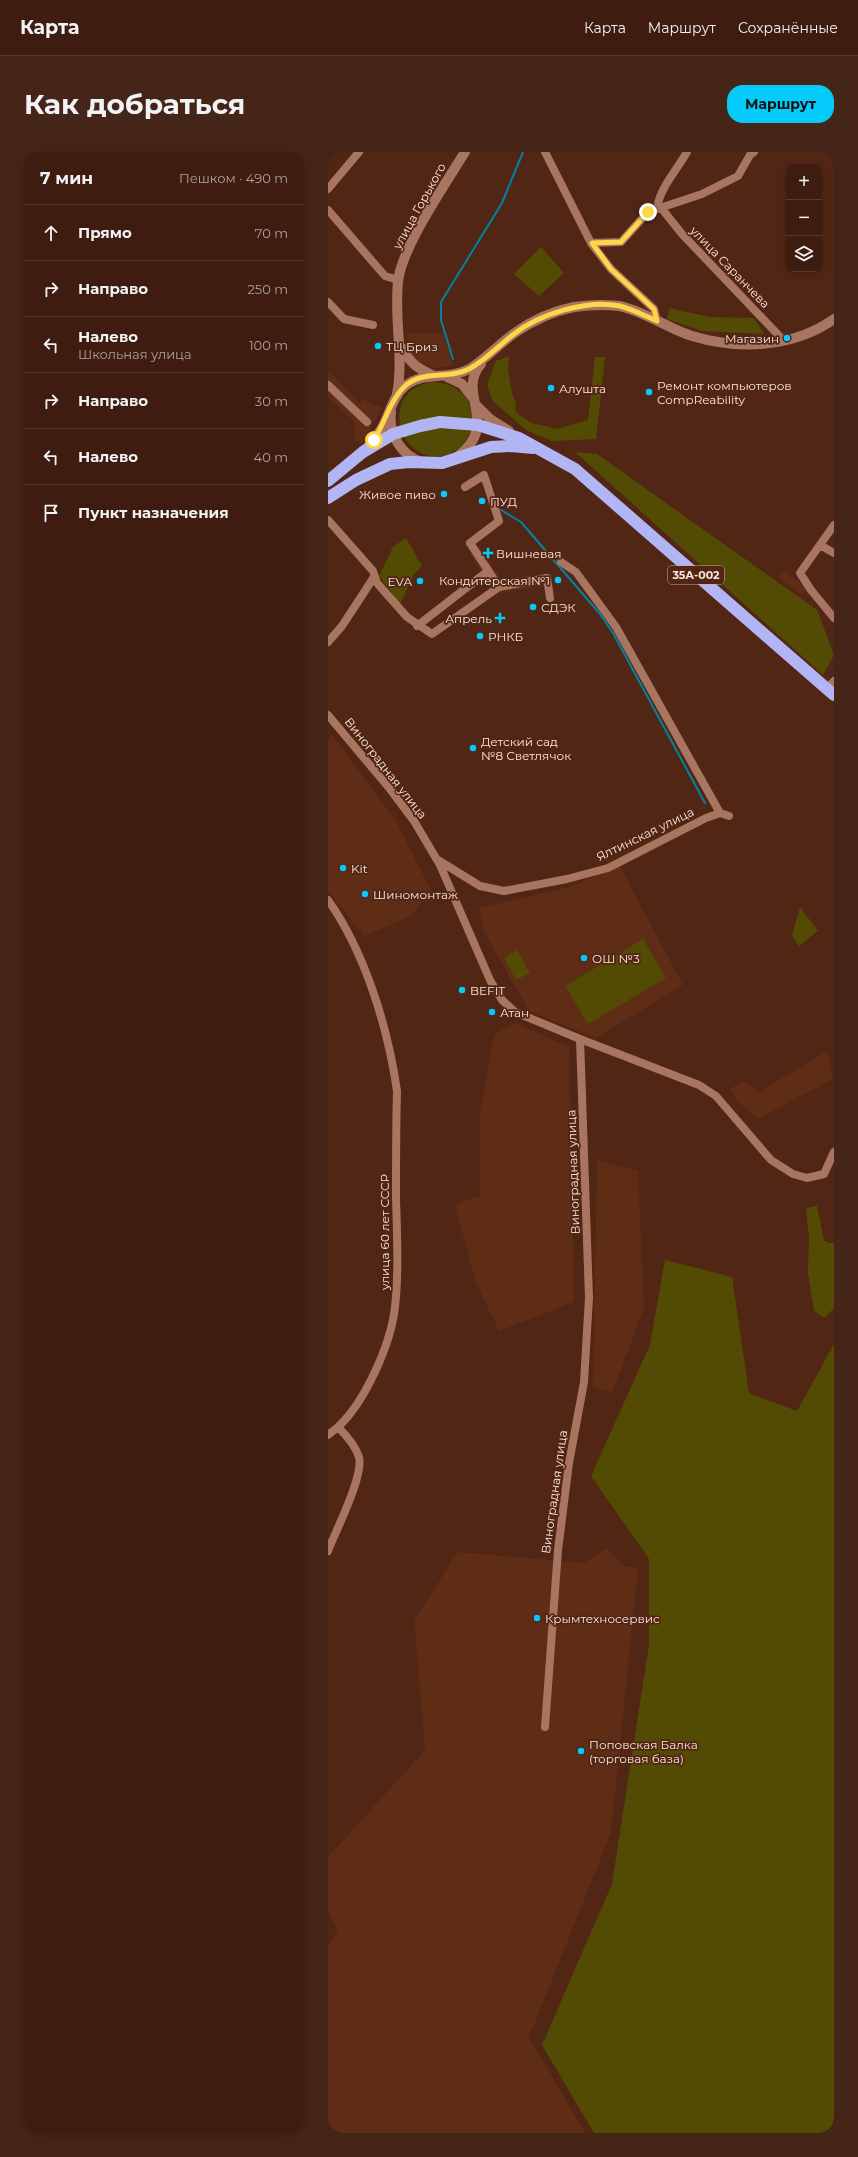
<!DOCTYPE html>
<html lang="ru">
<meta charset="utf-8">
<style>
body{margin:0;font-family:Montserrat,sans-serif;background:#452518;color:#f1f3f6}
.controls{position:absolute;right:12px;top:12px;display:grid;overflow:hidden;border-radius:8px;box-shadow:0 2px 10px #0003}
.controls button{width:36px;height:36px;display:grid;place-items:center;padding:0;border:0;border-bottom:1px solid #573a2f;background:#3e1c0f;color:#f1f3f6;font:20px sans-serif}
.stop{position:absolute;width:12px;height:12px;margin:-9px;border:3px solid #ffd54a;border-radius:50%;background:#fff}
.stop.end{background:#ffd54a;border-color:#fff;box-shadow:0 1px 4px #0008}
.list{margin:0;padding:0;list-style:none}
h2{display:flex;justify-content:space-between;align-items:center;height:52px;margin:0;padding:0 16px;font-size:17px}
h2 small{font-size:13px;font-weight:400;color:#ada19e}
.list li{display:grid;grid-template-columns:26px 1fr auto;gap:12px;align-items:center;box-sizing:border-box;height:56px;padding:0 16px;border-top:1px solid #573a2f}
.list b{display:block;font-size:15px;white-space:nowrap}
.list p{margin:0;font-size:13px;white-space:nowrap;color:#ada19e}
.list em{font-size:13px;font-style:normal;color:#ada19e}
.icon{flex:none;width:22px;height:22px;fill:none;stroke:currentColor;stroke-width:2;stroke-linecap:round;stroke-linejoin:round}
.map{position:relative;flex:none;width:506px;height:1981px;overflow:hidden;border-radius:16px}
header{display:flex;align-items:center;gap:24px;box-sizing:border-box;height:56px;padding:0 20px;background:#3e1c0f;border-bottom:1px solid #573a2f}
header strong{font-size:19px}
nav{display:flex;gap:22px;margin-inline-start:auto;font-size:14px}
.intro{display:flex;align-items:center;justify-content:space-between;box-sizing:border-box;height:96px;padding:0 24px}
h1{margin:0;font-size:28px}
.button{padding:10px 18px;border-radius:16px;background:#04cbf9;color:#111;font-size:14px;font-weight:700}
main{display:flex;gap:24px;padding:0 24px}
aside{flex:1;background:#3e1c0f;border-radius:16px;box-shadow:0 2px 10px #0003}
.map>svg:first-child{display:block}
.built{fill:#5f2c16}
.green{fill:#534b03}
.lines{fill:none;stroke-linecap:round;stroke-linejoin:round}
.stream{stroke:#0083a2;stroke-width:2}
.street{stroke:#a87560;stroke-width:8}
.secondary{stroke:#a87560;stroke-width:10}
.highway{stroke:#b2b5f4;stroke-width:12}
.route{stroke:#ffd54a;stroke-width:5}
.poi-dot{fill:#04cbf9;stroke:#522614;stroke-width:1.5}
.labels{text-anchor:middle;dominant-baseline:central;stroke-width:3.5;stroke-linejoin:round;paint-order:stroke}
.shield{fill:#522614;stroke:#c9aca0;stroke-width:1}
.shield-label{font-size:11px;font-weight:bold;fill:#fce5dc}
.street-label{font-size:12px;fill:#fce5dc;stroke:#522614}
.poi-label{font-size:12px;fill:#fce5dc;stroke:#522614;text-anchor:start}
</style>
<header>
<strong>Карта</strong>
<nav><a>Карта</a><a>Маршрут</a><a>Сохранённые</a></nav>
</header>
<div class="intro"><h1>Как добраться</h1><a class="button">Маршрут</a></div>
<main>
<aside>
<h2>7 мин<small>Пешком · 490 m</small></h2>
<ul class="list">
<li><svg class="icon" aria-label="ahead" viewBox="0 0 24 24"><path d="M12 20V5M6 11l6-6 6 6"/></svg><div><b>Прямо</b></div><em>70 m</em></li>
<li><svg class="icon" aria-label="right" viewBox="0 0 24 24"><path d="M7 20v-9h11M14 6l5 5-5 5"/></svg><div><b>Направо</b></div><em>250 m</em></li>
<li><svg class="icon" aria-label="left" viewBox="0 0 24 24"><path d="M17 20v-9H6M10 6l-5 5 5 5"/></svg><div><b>Налево</b><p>Школьная улица</p></div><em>100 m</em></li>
<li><svg class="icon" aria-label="right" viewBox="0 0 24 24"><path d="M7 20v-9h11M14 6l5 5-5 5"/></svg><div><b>Направо</b></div><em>30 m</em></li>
<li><svg class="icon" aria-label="left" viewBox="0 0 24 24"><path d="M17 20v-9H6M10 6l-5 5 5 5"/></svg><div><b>Налево</b></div><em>40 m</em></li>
<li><svg class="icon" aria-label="arrive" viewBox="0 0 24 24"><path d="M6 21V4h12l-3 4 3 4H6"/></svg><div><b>Пункт назначения</b></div></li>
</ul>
</aside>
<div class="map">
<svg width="506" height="1981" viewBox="0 0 506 1981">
<rect width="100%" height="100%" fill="#522614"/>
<path class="built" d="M78 181H116L125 214 107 216 85 207Z
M0 219 32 251 36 247 43 252 54 255 34 292 27 288 26 269 0 245Z
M151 394 173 428 218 421 219 433 169 442 142 402Z
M456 418 479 437 475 443 450 425Z
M4 583 68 669 103 738 83 764 36 784 0 739V586Z
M291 713 355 833 268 886 201 859 156 780 151 756 242 735Z
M187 871 241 895 246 1150 171 1179 148 1131 127 1053 152 1044V961L166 882Z
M499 899 505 927 430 967 409 949 402 937 415 929 431 940Z
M269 1008 310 1019 316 1156 284 1241 265 1235Z
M278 1396 295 1414 310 1416 283 1681 201 1885 257 1981H0V1795L10 1779 0 1758V1705L97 1598 86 1468 130 1400 257 1411Z"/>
<path class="green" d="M213 95 236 121 211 144 186 122Z
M341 156 382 165 426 166 436 182 374 179 339 167Z
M181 204 180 218 184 241 188 251 187 258 191 263 204 271 229 277 260 268 267 205H277L268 287 224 289 198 278 164 248 159 232 168 209Z
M105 230C127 231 143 243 145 266L119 265 72 275C68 250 81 233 105 230Z
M127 276 143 279C130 310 95 314 76 285 92 276 110 277 127 276Z
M247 300 269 302 489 458 506 503 495 523Z
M78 386 94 414 86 422 72 452 51 424 65 395Z
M472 755 490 779 471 794 464 783Z
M315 787 338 826 260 872 237 834Z
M189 798 202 821 188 828 176 806Z
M489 1054 496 1088 501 1091H506V1156L496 1166 486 1159 480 1121 481 1085 478 1056Z
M337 1108 404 1125 421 1241 469 1259 506 1192V1981H266L214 1893 284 1732 321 1493V1407L263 1324 322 1193Z"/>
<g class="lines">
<path class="stream" d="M125 207 113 168V150L174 51 195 0
M173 358 193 370 272 462 285 481 377 651"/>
<path class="street" d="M217 0 263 91 283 117 326 157 329 169
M359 0C350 16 333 35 330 52L354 82 456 189
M0 37 31 0
M0 58 57 124 70 128
M263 91 293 90 320 60 374 42 410 24 422 3 426 0
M0 150 16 167 45 173
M0 233 39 270
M137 335 156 323 171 369 142 391 171 435
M0 368 45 419 49 431 79 465 104 482 171 435 219 426 222 446
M506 373 472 421 483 438 506 466
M492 393 506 401
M233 410 248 420 288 475 392 661 401 664
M89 474 160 419
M0 490 14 474 46 425
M499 536 506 529
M0 563 62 637 86 669 112 713 162 828 174 848 187 860 252 887 261 1146 256 1230 241 1311 230 1398 217 1575
M110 708 152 734 176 739 239 727 280 716 378 666 392 661
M0 748C37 800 60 876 69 939 68 975 68 1010 68 1046 69 1082 71 1119 67 1155 63 1192 37 1250 10 1275 19 1284 27 1293 31 1305 36 1324 8 1378 0 1399
M252 887 371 933 388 944 443 1008 465 1022 479 1026 496 1022 506 1000
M0 1283 10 1275"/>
<path class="secondary" d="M74 196C82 211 89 216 104 223
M117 224 134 232 145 246
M69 242C76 204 66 168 70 130 73 96 118 31 137 0
M149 254 162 267 181 279
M63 260C60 281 73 304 94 310
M39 296C45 289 51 282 55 274 62 261 65 244 77 234 97 218 121 229 143 216 159 206 172 191 188 180 204 169 226 159 246 155 260 153 276 152 291 154 314 158 341 177 364 184 411 198 465 196 506 167
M129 305C174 271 127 242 153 212"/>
<path class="highway" d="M0 329 35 300 65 282 92 274 112 270 150 273 191 286 247 317 506 543
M0 346 28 328 62 312 81 310 114 311 163 295 183 294 205 296"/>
</g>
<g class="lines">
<path class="route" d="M46 288C56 272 62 249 76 235 94 217 120 228 141 217 158 208 171 193 186 182 211 162 260 147 292 154 304 157 317 164 329 169L326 157 283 117 264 91 293 90 320 60"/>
</g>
<g class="poi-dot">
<circle cx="459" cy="186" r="4"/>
<circle cx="50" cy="194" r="4"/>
<circle cx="223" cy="236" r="4"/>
<circle cx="321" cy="240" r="4"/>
<circle cx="116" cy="342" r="4"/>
<circle cx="154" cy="349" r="4"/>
<path d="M158 395h4v4h4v4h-4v4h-4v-4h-4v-4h4z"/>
<circle cx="230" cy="428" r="4"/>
<circle cx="92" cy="429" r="4"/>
<circle cx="205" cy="455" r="4"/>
<path d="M170 460h4v4h4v4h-4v4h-4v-4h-4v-4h4z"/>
<circle cx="152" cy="484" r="4"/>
<circle cx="145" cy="596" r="4"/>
<circle cx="15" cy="716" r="4"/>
<circle cx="37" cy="742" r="4"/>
<circle cx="256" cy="806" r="4"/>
<circle cx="134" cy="838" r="4"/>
<circle cx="164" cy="860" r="4"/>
<circle cx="209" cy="1466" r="4"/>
<circle cx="253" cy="1599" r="4"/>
</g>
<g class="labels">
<rect class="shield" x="340" y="414" width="56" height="18" rx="3"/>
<g class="shield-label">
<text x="368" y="423">35А-002</text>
</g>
<g class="street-label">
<text transform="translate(91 54) rotate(-61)">улица Горького</text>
<text transform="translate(402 115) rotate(46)">улица Саранчева</text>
<text transform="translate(58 616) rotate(52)">Виноградная улица</text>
<text transform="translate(317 682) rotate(-26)">Ялтинская улица</text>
<text transform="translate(245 1020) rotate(-92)">Виноградная улица</text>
<text transform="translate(56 1080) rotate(-90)">улица 60 лет СССР</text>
<text transform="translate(226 1340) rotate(-82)">Виноградная улица</text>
</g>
<g class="poi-label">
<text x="451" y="186" text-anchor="end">Магазин</text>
<text x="58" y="194">ТЦ Бриз</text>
<text x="329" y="233">Ремонт компьютеров<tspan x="329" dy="14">CompReability</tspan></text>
<text x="231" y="236">Алушта</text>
<text x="108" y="342" text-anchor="end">Живое пиво</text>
<text x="162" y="349">ПУД</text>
<text x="168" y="401">Вишневая</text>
<text x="222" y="428" text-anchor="end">Кондитерская №1</text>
<text x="84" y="429" text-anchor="end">EVA</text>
<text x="213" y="455">СДЭК</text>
<text x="164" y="466" text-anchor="end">Апрель</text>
<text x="160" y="484">РНКБ</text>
<text x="153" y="589">Детский сад<tspan x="153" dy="14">№8 Светлячок</tspan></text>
<text x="23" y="716">Kit</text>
<text x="45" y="742">Шиномонтаж</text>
<text x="264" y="806">ОШ №3</text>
<text x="142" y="838">BEFIT</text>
<text x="172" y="860">Атан</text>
<text x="217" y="1466">Крымтехносервис</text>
<text x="261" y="1592">Поповская Балка<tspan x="261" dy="14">(торговая база)</tspan></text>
</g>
</g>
</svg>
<div class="controls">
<button>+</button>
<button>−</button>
<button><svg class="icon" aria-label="layers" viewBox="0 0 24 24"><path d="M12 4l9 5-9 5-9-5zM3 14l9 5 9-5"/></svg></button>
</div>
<div class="stop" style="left:46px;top:288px"></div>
<div class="stop end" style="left:320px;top:60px"></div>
</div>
</main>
